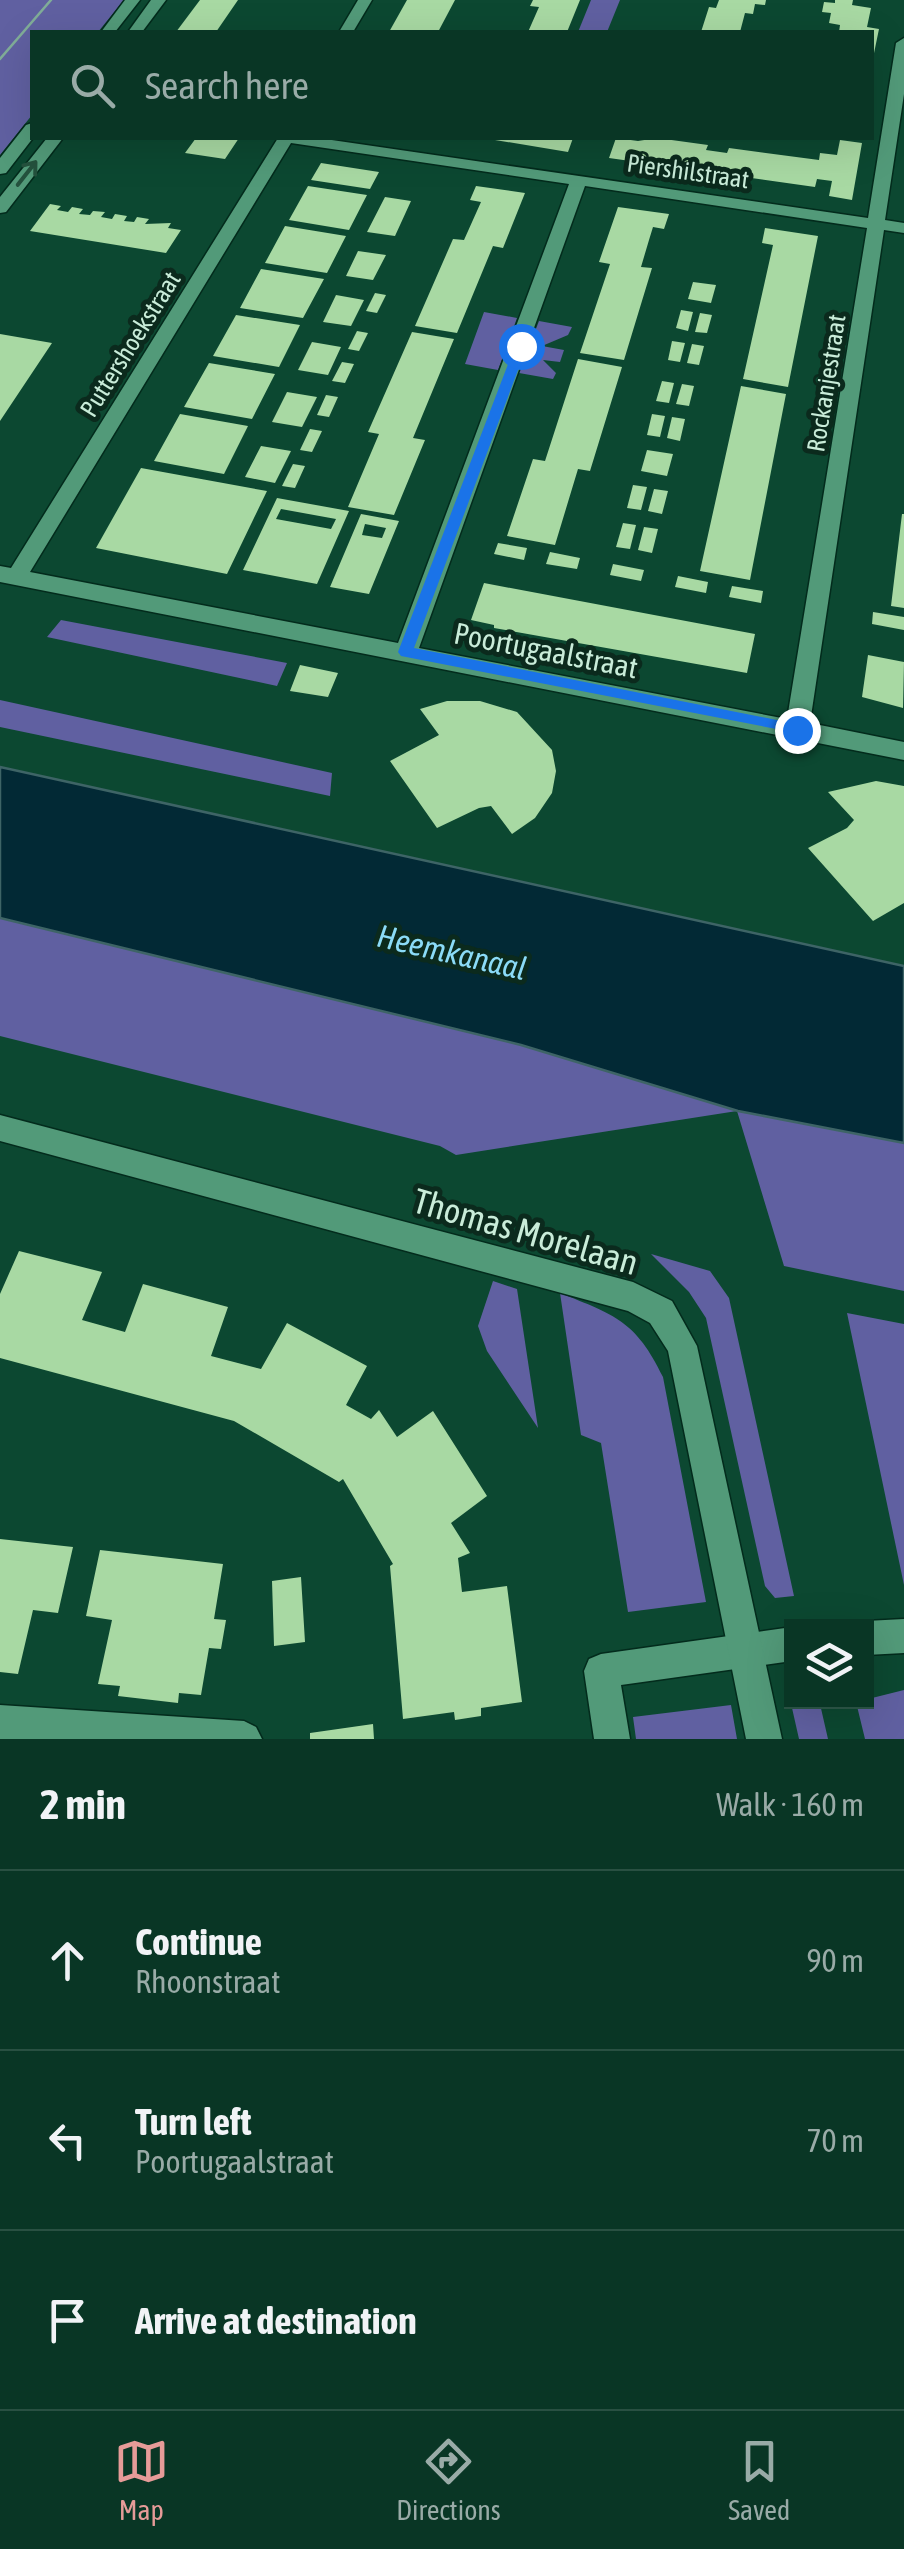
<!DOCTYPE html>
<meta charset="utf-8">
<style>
body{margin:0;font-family:"Asap Condensed",sans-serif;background:#123e2d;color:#f1f3f6}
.controls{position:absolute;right:30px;bottom:30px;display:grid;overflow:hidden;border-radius:0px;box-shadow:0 10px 40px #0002}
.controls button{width:90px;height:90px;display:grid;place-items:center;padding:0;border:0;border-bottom:2px solid #295042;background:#093625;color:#f1f3f6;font:50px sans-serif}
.stop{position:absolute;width:30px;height:30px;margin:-22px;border:8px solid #1a73e8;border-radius:50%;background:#fff}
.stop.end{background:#1a73e8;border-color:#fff;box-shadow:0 2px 10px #0008}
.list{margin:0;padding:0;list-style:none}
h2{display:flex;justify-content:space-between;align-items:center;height:130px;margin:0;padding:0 40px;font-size:42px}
h2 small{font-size:32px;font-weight:400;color:#99aba7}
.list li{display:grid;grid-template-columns:65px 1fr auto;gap:30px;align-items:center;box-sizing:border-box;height:180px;padding:0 40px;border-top:2px solid #295042}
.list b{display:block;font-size:38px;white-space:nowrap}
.list p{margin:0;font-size:32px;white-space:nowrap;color:#99aba7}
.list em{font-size:32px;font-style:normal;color:#99aba7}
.icon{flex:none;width:55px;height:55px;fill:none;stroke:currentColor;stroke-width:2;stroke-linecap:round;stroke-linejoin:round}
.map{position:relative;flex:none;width:904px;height:1739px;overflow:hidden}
.search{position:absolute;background:#093625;box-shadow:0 10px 40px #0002;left:30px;right:30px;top:30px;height:110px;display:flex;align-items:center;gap:25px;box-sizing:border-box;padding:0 35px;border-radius:0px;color:#99aba7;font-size:38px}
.sheet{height:670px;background:#093625}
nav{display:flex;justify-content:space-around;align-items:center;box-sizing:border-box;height:140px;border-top:2px solid #295042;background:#093625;font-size:28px;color:#99aba7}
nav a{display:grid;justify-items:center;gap:5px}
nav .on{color:#e69b98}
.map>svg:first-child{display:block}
.green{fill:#6060a1}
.water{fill:#022935;stroke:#3e6466;stroke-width:2.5}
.building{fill:#a8d9a3;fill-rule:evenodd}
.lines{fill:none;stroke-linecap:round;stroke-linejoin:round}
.minor-casing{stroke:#032b1c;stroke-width:3}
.tertiary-casing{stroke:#032b1c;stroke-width:3}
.minor{fill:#529a79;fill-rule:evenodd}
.tertiary{fill:#529a79;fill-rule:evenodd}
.tram{stroke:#80ad98;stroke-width:2.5}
.oneway{stroke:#24513d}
.route{fill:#1a73e8}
.labels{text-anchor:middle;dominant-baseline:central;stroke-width:10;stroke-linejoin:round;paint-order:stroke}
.far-street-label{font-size:25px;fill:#c9ecd9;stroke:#0b2a1d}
.street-label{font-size:30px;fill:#c9ecd9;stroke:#0b2a1d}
.water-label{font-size:32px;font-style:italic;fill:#8bdbf7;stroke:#0b2a1d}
.near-street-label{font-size:35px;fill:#c9ecd9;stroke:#0b2a1d}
</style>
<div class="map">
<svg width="904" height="1739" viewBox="0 0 904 1739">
<rect width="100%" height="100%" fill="#0c4831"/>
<path class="green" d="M0 0H124L98 32H32V115L0 155Z
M591 0H620L607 32H578Z
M484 312 517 318 498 370 465 364Z
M539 321 572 327 568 335 542 346 564 350 560 362 543 360 556 373 553 379 519 373Z
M61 620 287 663 277 686 47 637Z
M0 700 332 773 330 796 0 727Z
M0 918 521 1045 738 1111 904 1143V1291L784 1266 737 1111 456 1155 440 1146 0 1036Z
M651 1254 710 1271 729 1298 794 1596 775 1598 765 1586 706 1318 689 1292Z
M493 1281 517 1289 538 1428 487 1351 478 1326Z
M560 1293C615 1315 636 1321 663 1377L706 1602 628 1612 601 1443 581 1435Z
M847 1313 904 1324V1585Z
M904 1690V1739H865L856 1702Z
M820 1704 828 1739H799L792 1708Z
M731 1705 737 1739H636L633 1717Z"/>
<path class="water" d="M0 767 904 966V1143L738 1111 521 1045 0 918Z"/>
<path class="building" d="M200 0H238L216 32H176Z
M407 0H455L438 32H389Z
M533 0H580L567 32H528L539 7 530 6Z
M719 0H766L765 5 755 4 753 14 745 13 740 32H701L709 7 716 8Z
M835 0H853L852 5 871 8 867 27 879 29 873 58 872 32H839L840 25 829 23 831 13 822 12 824 2 835 3Z
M196 138H239L225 159 185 153Z
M483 138H573L568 152Z
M616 138 638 141 657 138 708 145 706 150 727 153 729 148 819 160 820 153 837 155 840 140 862 143 852 200 829 196 832 181 817 179 815 187 609 158Z
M321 163 379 172 370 189 311 180Z
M308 186 367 195 349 230 289 220Z
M476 186 525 193 503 248 493 246 457 333 415 326 453 239 464 240 481 202 470 200Z
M385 197 411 201 395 236 367 232Z
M50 204 61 206 57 210 68 212 72 207 83 209 79 214 90 215 93 211 105 212 101 217 112 219 115 214 127 216 124 221 134 222 137 217 149 219 145 224 171 223 168 228 181 230 166 253 30 231Z
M618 207 669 214 664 229 653 227 649 240 641 267 652 268 624 360 580 353 610 264 599 262Z
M285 226 346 236 327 273 265 263Z
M765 228 818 236 788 387 743 379 773 245 762 243Z
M358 251 386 255 373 280 346 276Z
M261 269 324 279 303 318 240 308Z
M693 282 716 285 711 303 688 299Z
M375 293 386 295 377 313 366 311Z
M336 295 364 300 351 326 323 322Z
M681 310 693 312 688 331 676 328Z
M700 313 712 315 707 333 695 332Z
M236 315 300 325 279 367 213 356Z
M357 331 368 333 359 351 348 349Z
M412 332 454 339 413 438 425 440 394 515 348 507 379 434 368 432Z
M0 334 52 343 0 421Z
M672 341 685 343 680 362 668 360Z
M312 342 341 347 328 375 298 370Z
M692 344 704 346 699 365 687 363Z
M578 359 622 367 590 471 578 469 555 545 507 536 533 459 545 461Z
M342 362 354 364 345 383 332 381Z
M209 363 275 374 252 419 184 407Z
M662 381 674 383 669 403 656 401Z
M682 384 694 386 689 406 676 404Z
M741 386 786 394 750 580 700 571Z
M287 392 317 397 302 427 272 422Z
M326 395 338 397 329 417 317 415Z
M180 414 248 426 224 474 154 461Z
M652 414 665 416 660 437 647 435Z
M672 417 685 419 680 441 667 438Z
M310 429 322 431 312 452 300 450Z
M261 446 291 451 275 483 245 477Z
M647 450 673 454 667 476 641 471Z
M293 464 305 466 295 488 282 486Z
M141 468 267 491 227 574 96 548Z
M633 485 647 487 641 510 627 508Z
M654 489 668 491 662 514 648 511Z
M277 498 349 511 317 584 243 570ZM281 509 336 519 331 529 276 519Z
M361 514 399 521 369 594 330 587ZM365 524 386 528 382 538 362 535Z
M902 514H904V608L891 606Z
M623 523 636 525 630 549 616 547Z
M644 527 658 529 652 553 638 550Z
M498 543 527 548 524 560 494 554Z
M550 552 580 558 577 569 546 564Z
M613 564 644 570 641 581 610 575Z
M678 576 708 582 706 593 675 587Z
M484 583 755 634 747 673 494 628V625L471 620Z
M732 586 763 591 761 603 729 597Z
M873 612 904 617V630L872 624Z
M868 655 904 662 903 708 862 697Z
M300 665 338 673 328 697 290 691Z
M447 701H480L517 712 552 750 556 771 552 793 535 818 512 834 491 806 479 808 437 828 390 761 439 735 420 709Z
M876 781 904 786V903L873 921 808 848 847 828 854 820 828 792Z
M19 1251 102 1272 82 1320 125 1332 143 1284 228 1307 211 1356 261 1369 287 1323 367 1366 346 1405 371 1419 379 1410 397 1437 433 1411 487 1496 451 1523 470 1553 458 1558 462 1592 507 1586 522 1702 481 1708V1716L455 1720 454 1712 403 1719 390 1566 393 1564 343 1479 339 1482 234 1421 0 1358V1294Z
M0 1539 73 1547 58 1613 33 1610 18 1674 0 1672Z
M100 1550 223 1564 214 1619 226 1620 221 1649 209 1648 201 1695 179 1693 178 1703 118 1696 120 1686 98 1684 112 1620 86 1616Z
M301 1577 305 1642 274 1646 272 1581Z
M373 1724 374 1739H310V1733Z"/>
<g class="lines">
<defs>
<path id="minor" d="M358 0H372L353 32H339Z
M904 38V94L885 220 904 223V233L884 230 810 723 904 742V760L0 582V566L11 568 278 138H318L868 218 896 43ZM291 143 569 184 398 643 30 572ZM585 186 867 228 787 719 419 648Z
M904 1619V1653L866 1655V1626H854L866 1621Z
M792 1627V1661L621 1685 630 1739H594L584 1671 589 1659 601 1654Z
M0 1705 244 1721 256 1727 262 1739H0Z"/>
<path id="tertiary" d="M125 0H140L115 32H101Z
M151 0H166L142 32H128Z
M32 123 33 138 6 173 0 174V158L26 125Z
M47 138H63L6 212 0 213V197Z
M0 1115 633 1282 672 1301 697 1346 782 1739H746L668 1351 650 1323 628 1311 0 1141Z"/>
</defs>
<use href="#minor" class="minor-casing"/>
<use href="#tertiary" class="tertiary-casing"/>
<use href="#minor" class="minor"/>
<use href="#tertiary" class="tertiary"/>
<path class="tram" d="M0 59 51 0"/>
</g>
<defs><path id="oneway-shaft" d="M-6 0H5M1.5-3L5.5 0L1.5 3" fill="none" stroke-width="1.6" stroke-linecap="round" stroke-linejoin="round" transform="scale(2.5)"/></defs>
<use class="oneway" href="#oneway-shaft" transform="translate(27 173) rotate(-52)"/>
<path class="route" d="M521 342 527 346 414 648 797 724 805 730 802 734 401 656 398 652 515 346Z"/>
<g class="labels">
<g class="far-street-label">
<text transform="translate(688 171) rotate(8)">Piershilstraat</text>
<text transform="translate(130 344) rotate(-58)">Puttershoekstraat</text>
<text transform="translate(826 383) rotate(-81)">Rockanjestraat</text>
</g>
<g class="street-label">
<text transform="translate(546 650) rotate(11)">Poortugaalstraat</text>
</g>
<g class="water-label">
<text transform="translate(452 952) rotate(13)">Heemkanaal</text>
</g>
<g class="near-street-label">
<text transform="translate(526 1231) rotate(16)">Thomas Morelaan</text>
</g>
</g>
</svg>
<div class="controls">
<button><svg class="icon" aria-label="layers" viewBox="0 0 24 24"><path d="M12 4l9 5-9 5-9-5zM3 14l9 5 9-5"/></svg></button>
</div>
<div class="stop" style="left:521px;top:346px"></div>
<div class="stop end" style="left:797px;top:730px"></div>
<div class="search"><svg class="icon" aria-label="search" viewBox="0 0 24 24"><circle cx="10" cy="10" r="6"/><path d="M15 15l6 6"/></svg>Search here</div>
</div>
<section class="sheet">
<h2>2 min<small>Walk · 160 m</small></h2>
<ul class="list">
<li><svg class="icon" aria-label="ahead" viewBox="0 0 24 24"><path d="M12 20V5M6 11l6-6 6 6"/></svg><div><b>Continue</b><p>Rhoonstraat</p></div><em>90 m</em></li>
<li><svg class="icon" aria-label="left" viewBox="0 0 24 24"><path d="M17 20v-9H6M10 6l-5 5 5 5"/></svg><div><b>Turn left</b><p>Poortugaalstraat</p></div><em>70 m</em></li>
<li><svg class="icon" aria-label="arrive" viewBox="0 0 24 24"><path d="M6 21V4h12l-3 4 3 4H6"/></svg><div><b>Arrive at destination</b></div></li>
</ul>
</section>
<nav>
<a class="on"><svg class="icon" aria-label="map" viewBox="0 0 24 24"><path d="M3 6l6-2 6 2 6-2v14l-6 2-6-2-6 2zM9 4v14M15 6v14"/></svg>Map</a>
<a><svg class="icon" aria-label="directions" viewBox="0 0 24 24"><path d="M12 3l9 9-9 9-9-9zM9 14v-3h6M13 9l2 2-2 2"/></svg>Directions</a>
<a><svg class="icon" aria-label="saved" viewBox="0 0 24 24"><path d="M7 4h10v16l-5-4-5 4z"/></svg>Saved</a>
</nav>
